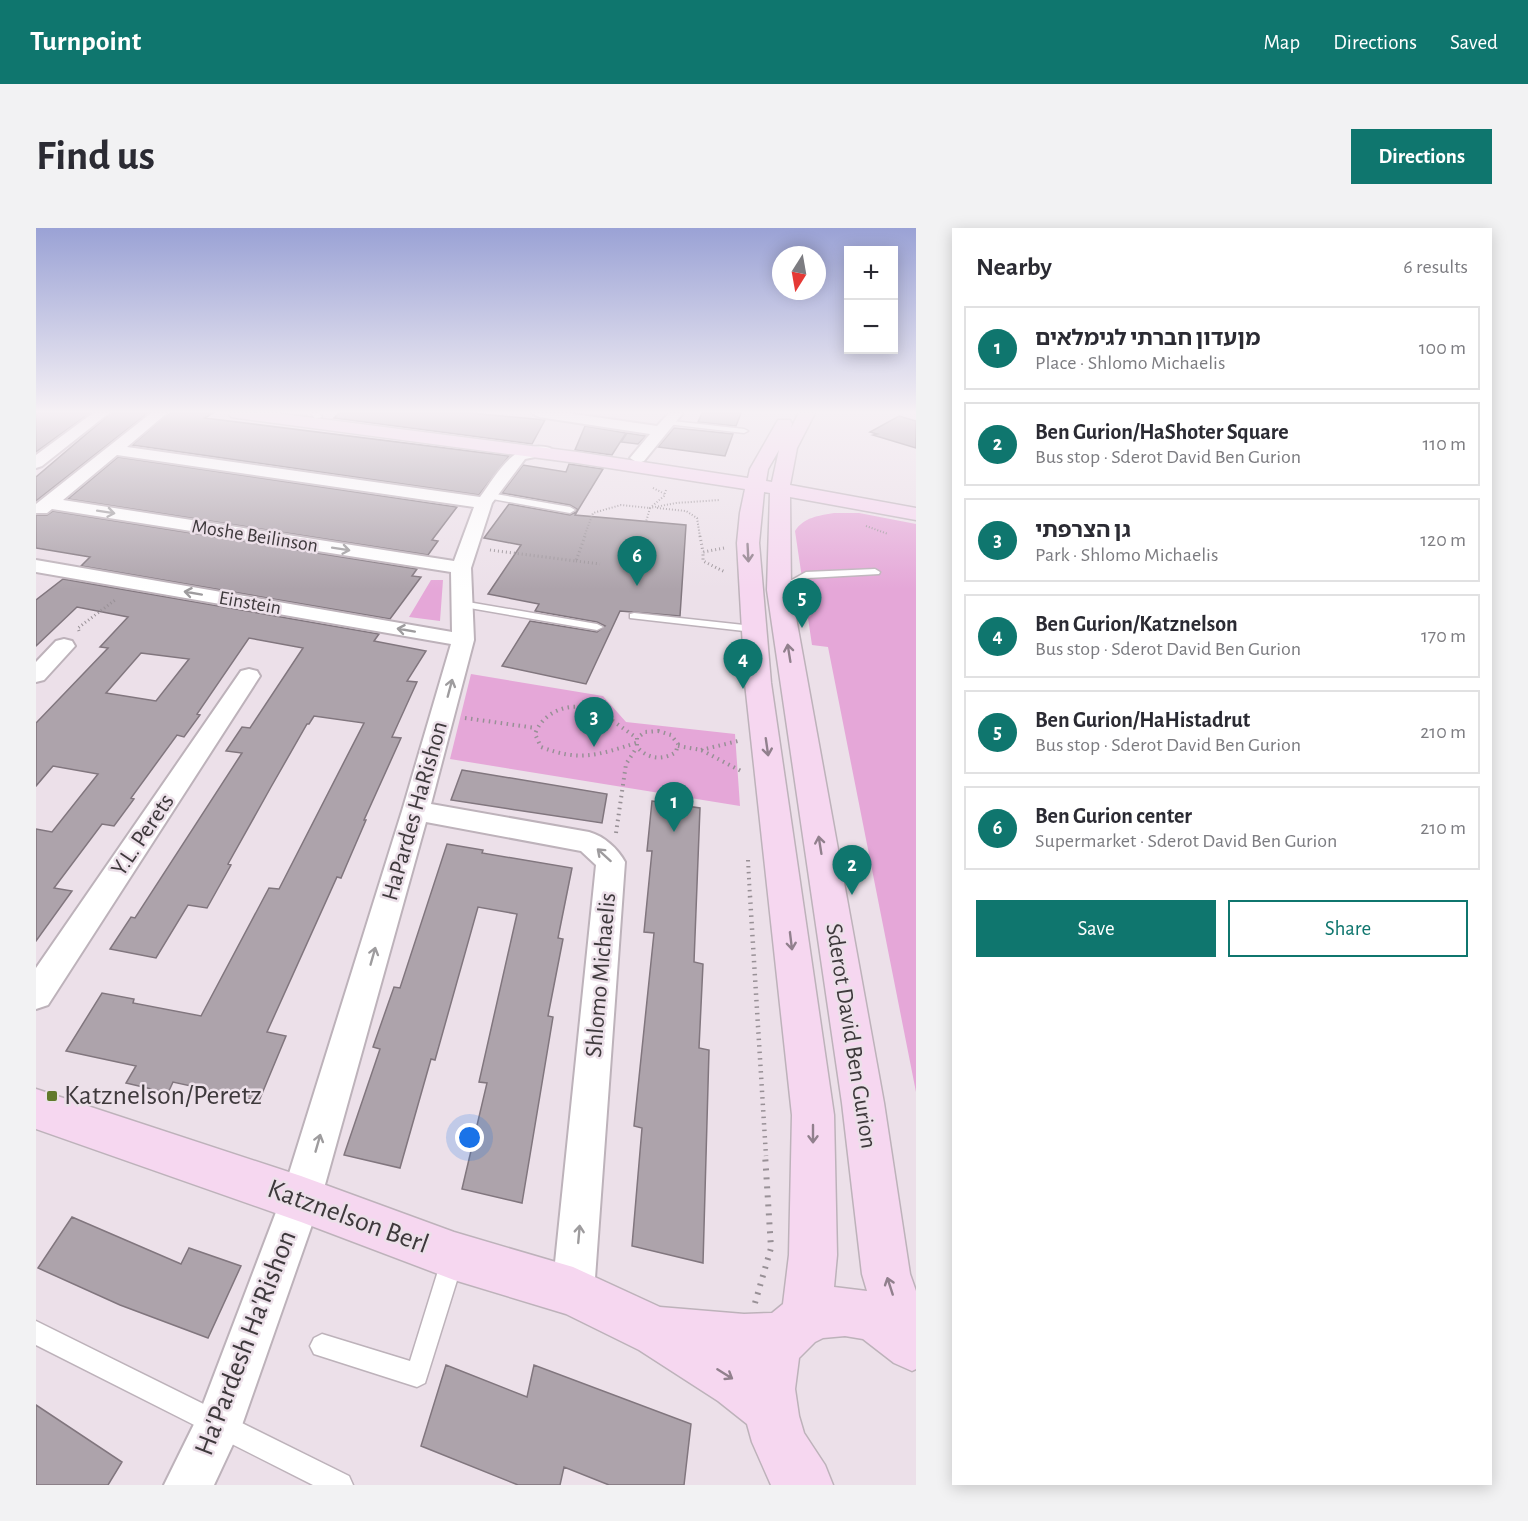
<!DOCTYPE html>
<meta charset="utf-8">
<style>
body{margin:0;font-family:"Alegreya Sans","Noto Sans Hebrew",sans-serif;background:#f2f2f3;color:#2b2b33}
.controls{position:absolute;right:18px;top:18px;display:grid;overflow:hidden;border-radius:0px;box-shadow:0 3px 15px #0003}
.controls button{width:54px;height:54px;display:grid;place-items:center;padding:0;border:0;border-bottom:2px solid #e1e1e2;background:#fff;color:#2b2b33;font:30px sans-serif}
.compass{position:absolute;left:736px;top:18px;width:54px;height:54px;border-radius:50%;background:#fff;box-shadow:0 3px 15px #0003;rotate:191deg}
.you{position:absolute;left:434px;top:910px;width:21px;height:21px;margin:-15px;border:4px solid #fff;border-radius:50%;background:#1a73e8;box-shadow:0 0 0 9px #1a73e833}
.badge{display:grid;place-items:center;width:39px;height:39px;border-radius:50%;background:#0f766e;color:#fff;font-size:20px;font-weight:700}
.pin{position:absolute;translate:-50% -50px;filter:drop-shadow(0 2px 3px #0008)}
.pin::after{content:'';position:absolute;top:32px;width:21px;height:18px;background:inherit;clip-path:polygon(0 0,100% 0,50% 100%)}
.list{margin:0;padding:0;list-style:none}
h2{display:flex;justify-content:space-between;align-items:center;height:78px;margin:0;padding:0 24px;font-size:26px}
h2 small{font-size:20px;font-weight:400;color:#7c7c81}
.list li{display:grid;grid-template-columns:39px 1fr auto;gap:18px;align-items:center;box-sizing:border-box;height:84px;margin:0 12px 12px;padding:0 12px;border:2px solid #e1e1e2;border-radius:0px}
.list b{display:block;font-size:22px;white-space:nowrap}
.list p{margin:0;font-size:20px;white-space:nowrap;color:#7c7c81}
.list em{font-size:20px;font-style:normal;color:#7c7c81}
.actions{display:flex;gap:12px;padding:18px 24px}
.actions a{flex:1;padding:14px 0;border:2px solid #0f766e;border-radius:0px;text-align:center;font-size:21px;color:#0f766e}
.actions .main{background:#0f766e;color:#fff}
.map{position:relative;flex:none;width:880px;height:1257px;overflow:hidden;border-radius:0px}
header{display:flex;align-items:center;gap:36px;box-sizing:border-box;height:84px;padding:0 30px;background:#0f766e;color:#fff}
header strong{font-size:28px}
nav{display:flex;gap:33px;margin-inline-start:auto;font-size:21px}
.intro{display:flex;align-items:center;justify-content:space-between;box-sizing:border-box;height:144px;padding:0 36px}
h1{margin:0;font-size:42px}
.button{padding:15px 27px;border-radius:0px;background:#0f766e;color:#fff;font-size:21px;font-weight:700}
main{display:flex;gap:36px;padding:0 36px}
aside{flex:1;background:#fff;border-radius:0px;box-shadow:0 3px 15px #0003}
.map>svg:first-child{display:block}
.green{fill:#e5a7d8}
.building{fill:#ada3ab;stroke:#81767e;stroke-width:1.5;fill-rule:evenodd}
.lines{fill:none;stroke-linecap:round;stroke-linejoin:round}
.lane-casing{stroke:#bdb2ba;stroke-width:3}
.street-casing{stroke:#bdb2ba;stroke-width:4}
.secondary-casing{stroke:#bdb2ba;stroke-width:3}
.path-far4{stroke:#989096;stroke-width:2;stroke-dasharray:1 2;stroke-linecap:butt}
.path-far3{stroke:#989096;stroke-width:3;stroke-dasharray:1 3;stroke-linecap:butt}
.path-far2{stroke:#989096;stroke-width:4;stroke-dasharray:1.5 4.5;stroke-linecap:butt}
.path-far1{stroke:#989096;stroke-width:4.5;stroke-dasharray:1.5 5;stroke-linecap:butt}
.path{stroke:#989096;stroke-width:6;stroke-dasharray:2 7;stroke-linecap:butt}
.lane{fill:#fff;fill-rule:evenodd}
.street{fill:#fff;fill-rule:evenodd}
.secondary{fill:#f6d7f0;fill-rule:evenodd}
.oneway{stroke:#9e9c9e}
.oneway2{stroke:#91808d}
.poi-dot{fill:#61792b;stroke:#ece0e9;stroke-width:2}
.labels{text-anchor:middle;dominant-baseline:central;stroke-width:5;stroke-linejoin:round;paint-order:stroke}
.far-street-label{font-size:20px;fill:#3e393c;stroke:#ece0e9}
.street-label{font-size:24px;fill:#3e393c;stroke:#ece0e9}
.near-poi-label{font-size:28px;fill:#3e393c;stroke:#ece0e9;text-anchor:start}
.near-street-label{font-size:28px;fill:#3e393c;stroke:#ece0e9}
</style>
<header>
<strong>Turnpoint</strong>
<nav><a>Map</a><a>Directions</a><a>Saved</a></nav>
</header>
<div class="intro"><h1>Find us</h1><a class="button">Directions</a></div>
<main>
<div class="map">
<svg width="880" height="1257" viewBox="0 0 880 1257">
<rect width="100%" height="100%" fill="#ece0e9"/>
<path class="green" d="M798 285H823L880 296V864L792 419 776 417 759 303C768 289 782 288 798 285Z
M395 352H407L404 393 373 389Z
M435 446 567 468 590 494 699 506 704 578 414 531Z"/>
<path class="building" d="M0 185H54L0 224Z
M75 185H112L0 273V249Z
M133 185H177L169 190 473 228 443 267 96 217Z
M303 185H436L509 192 496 216 298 190Z
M666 185H705L700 198 662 194Z
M863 188 880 193V220L837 207 841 206 834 204Z
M549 198 590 205 576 227 539 222Z
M638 200 659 202 697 206 689 228 622 219Z
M591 205 610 208 602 216 585 214Z
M82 229 421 279 396 312 402 313 392 327 32 271Z
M533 236 567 241 539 287 650 297 644 388 584 383 550 456 466 438 494 393 561 404 569 398 561 394 499 383 503 376 452 366 485 317 448 310 473 276 534 287 540 284 541 281 534 277 466 265 487 237 530 244Z
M17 283 381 341 376 348 385 349 354 391 45 338 54 329 0 320V287H11Z
M27 351 343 406 338 413 390 423 371 453 381 454 356 509 365 510 328 592H330L311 636 305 650 301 649 231 804 250 808 223 873 137 854 132 865 90 855 100 838 30 823 66 765 98 771 97 775 165 788 233 660 243 661 328 495 278 488 273 496H271L235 559 192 636 195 637 171 680 152 677 120 730 74 721 95 689 99 690 206 525 190 523 206 499 214 500 267 420 213 410 161 486 164 487 148 509 141 507 95 570 98 571 78 598 66 596 18 660 36 663 0 713V601L16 604 62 546 17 538 0 558V495L72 420 64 419 92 389 41 379 0 418V372ZM105 425 153 431 120 473 70 465Z
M426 542 571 566 566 595 415 572Z
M616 573 664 580 658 734 667 736 663 820 673 822 667 1035 596 1018 606 900 598 898 618 705 608 704 616 623H611Z
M411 616 447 622 446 625 536 640 522 710 527 711 512 788 517 789 486 975 426 961 451 855 443 854 481 686 442 679 399 832 395 831 364 940 308 927 344 821 337 819 358 759 364 760Z
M36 989 145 1036 153 1020 205 1038 172 1110 84 1077 2 1040Z
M410 1137 491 1169 498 1137 655 1196 648 1257H573L528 1239 524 1257H482L385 1218Z
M0 1177 86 1234 72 1257H0Z"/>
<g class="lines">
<defs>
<path id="lane" d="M275 185H283L286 189 279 191Z
M628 192 708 201 712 203 708 205 631 196 627 194Z
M454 265 534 279 539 282 534 285 451 270V266Z
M839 341 844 344 843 346 772 350 747 364 738 362 770 344Z
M426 373 561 396 567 399 561 402 422 378V374Z
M598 385 717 398 723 401 717 404 594 390V386Z
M417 1019 425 1022 428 1030 389 1155 381 1159 278 1126 274 1118 278 1110 286 1106 374 1133 406 1030 409 1022Z
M0 1093 313 1248 317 1257H277L0 1117Z"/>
<path id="street" d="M57 185H73L6 238 0 240V227Z
M115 185H131L91 219 444 269C462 245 478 211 514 220L517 223 514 226 489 231 456 275 435 340 438 412 395 576 553 604C568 608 582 621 589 634L558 1064 552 1079 537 1085 522 1079 516 1064 560 637 545 623 390 594 285 971 206 1197 178 1257H128L164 1184 245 971 366 583 415 416 0 344V332L416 404 415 344 16 281 11 285H0V276ZM81 227 438 279 418 333 27 272Z
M496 185H531L621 198 633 185H647L608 233 602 235 594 230 614 206 503 189Z
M28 411 36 413 39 418 8 452 0 454V434L20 413Z
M213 441 221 443 224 448 12 777 0 781V740L205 443Z"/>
<path id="secondary" d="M193 185H239L541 224 712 250 714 241 742 192H754L756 196 755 200 763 185H779L761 220 754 257 880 280V292L754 269 755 362 848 875 874 1046 880 1063V1141L876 1143 858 1135 827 1111 809 1108 787 1110 779 1114 763 1130 759 1161 763 1188 768 1205 789 1237 797 1257H735L716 1214 711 1196 682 1173 603 1122 530 1086 418 1052 265 994 0 901V861L265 948 418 1004 537 1039 624 1079 708 1086 736 1085 747 1076 753 1027 756 887 709 455 701 315 704 285 709 261 541 235 201 190 195 189ZM743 222 736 254 730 253 732 241ZM728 264 734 265 731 362 806 875 826 1046 831 1063 798 1059 801 1027 798 887 735 455 723 315Z"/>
</defs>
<use href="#lane" class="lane-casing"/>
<use href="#street" class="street-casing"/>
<use href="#secondary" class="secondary-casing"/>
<path class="path-far4" d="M617 260 629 266
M630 262 628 268 614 280 640 275 684 272
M621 280 650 283 661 290 664 309
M830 298 852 306
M548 309 557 285 585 277 614 280 610 294"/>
<path class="path-far3" d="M664 308 667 324
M688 320 667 324V333L689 344
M454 322 540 333 549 308
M540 333 564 336
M43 403 42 400 79 372"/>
<path class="path-far2" d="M429 490 500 500
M622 503 635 507 642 516 640 524C626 533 612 531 601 519V510L609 504Z
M600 515C562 527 544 534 505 519L499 506C507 483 535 473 557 482 573 488 587 501 601 510
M642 518 665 522 707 544
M665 522 702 513
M580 605 590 536 601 519
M712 632 714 669"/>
<path class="path-far1" d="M714 668 730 928"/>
<path class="path" d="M719 1075 735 1020 729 926"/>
<use href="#lane" class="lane"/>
<use href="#street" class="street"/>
<use href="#secondary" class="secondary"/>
</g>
<defs><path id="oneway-shaft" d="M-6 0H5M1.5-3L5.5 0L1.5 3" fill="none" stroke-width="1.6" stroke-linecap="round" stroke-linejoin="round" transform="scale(1.5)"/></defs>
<g class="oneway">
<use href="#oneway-shaft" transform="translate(70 284) rotate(9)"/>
<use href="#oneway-shaft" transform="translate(305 321) rotate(9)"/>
<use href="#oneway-shaft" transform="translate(157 365) rotate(-170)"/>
<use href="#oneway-shaft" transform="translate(370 402) rotate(-170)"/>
<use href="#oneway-shaft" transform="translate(414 460) rotate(-75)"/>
<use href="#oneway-shaft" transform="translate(568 627) rotate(-138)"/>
<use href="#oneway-shaft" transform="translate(337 728) rotate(-74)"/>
<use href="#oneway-shaft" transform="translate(282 915) rotate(-74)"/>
<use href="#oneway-shaft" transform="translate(543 1006) rotate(-85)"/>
</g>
<g class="oneway2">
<use href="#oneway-shaft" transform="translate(712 325) rotate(87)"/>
<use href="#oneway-shaft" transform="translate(753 425) rotate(-99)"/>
<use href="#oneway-shaft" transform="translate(731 519) rotate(82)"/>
<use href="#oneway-shaft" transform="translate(784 617) rotate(-99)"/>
<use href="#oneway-shaft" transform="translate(755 713) rotate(83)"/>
<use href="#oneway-shaft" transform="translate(777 906) rotate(90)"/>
<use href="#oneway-shaft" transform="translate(854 1058) rotate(-108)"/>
<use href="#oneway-shaft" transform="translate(689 1146) rotate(32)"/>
</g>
<linearGradient id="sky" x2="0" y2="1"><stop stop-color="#9aa2d5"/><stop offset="0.51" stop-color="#f6f1f5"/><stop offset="1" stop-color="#f6f1f5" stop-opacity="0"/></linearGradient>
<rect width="880" height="361" fill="url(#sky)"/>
<rect class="poi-dot" x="10" y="862" width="12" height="12" rx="3"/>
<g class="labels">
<g class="far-street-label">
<text transform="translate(219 308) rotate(9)">Moshe Beilinson</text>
<text transform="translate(214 375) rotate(10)">Einstein</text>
</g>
<g class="street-label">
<text transform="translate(379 583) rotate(-74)">HaPardes HaRishon</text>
<text transform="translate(107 607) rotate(-56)">Y.L. Perets</text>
<text transform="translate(565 747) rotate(-85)">Shlomo Michaelis</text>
<text transform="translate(815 808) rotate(81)">Sderot David Ben Gurion</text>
</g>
<g class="near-poi-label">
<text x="28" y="868">Katznelson/Peretz</text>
</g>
<g class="near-street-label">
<text transform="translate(312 989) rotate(20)">Katznelson Berl</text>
<text transform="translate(210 1115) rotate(-69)">Ha'Pardesh Ha'Rishon</text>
</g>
</g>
</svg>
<div class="controls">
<button>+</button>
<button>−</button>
</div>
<svg class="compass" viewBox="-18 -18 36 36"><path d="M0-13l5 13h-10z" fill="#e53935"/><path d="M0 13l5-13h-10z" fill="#7c7c81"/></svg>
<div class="you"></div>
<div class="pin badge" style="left:638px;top:604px">1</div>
<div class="pin badge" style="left:816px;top:667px">2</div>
<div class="pin badge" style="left:558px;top:519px">3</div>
<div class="pin badge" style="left:707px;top:461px">4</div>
<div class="pin badge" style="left:766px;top:400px">5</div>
<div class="pin badge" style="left:601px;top:358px">6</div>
</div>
<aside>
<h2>Nearby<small>6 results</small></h2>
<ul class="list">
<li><span class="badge">1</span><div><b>מןעדון חברתי לגימלאים</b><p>Place · Shlomo Michaelis</p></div><em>100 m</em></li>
<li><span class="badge">2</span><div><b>Ben Gurion/HaShoter Square</b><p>Bus stop · Sderot David Ben Gurion</p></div><em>110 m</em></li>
<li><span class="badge">3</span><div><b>גן הצרפתי</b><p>Park · Shlomo Michaelis</p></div><em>120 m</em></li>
<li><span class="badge">4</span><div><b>Ben Gurion/Katznelson</b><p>Bus stop · Sderot David Ben Gurion</p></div><em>170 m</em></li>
<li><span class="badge">5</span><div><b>Ben Gurion/HaHistadrut</b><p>Bus stop · Sderot David Ben Gurion</p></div><em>210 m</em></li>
<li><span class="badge">6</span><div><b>Ben Gurion center</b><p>Supermarket · Sderot David Ben Gurion</p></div><em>210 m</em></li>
</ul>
<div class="actions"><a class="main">Save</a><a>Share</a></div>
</aside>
</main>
